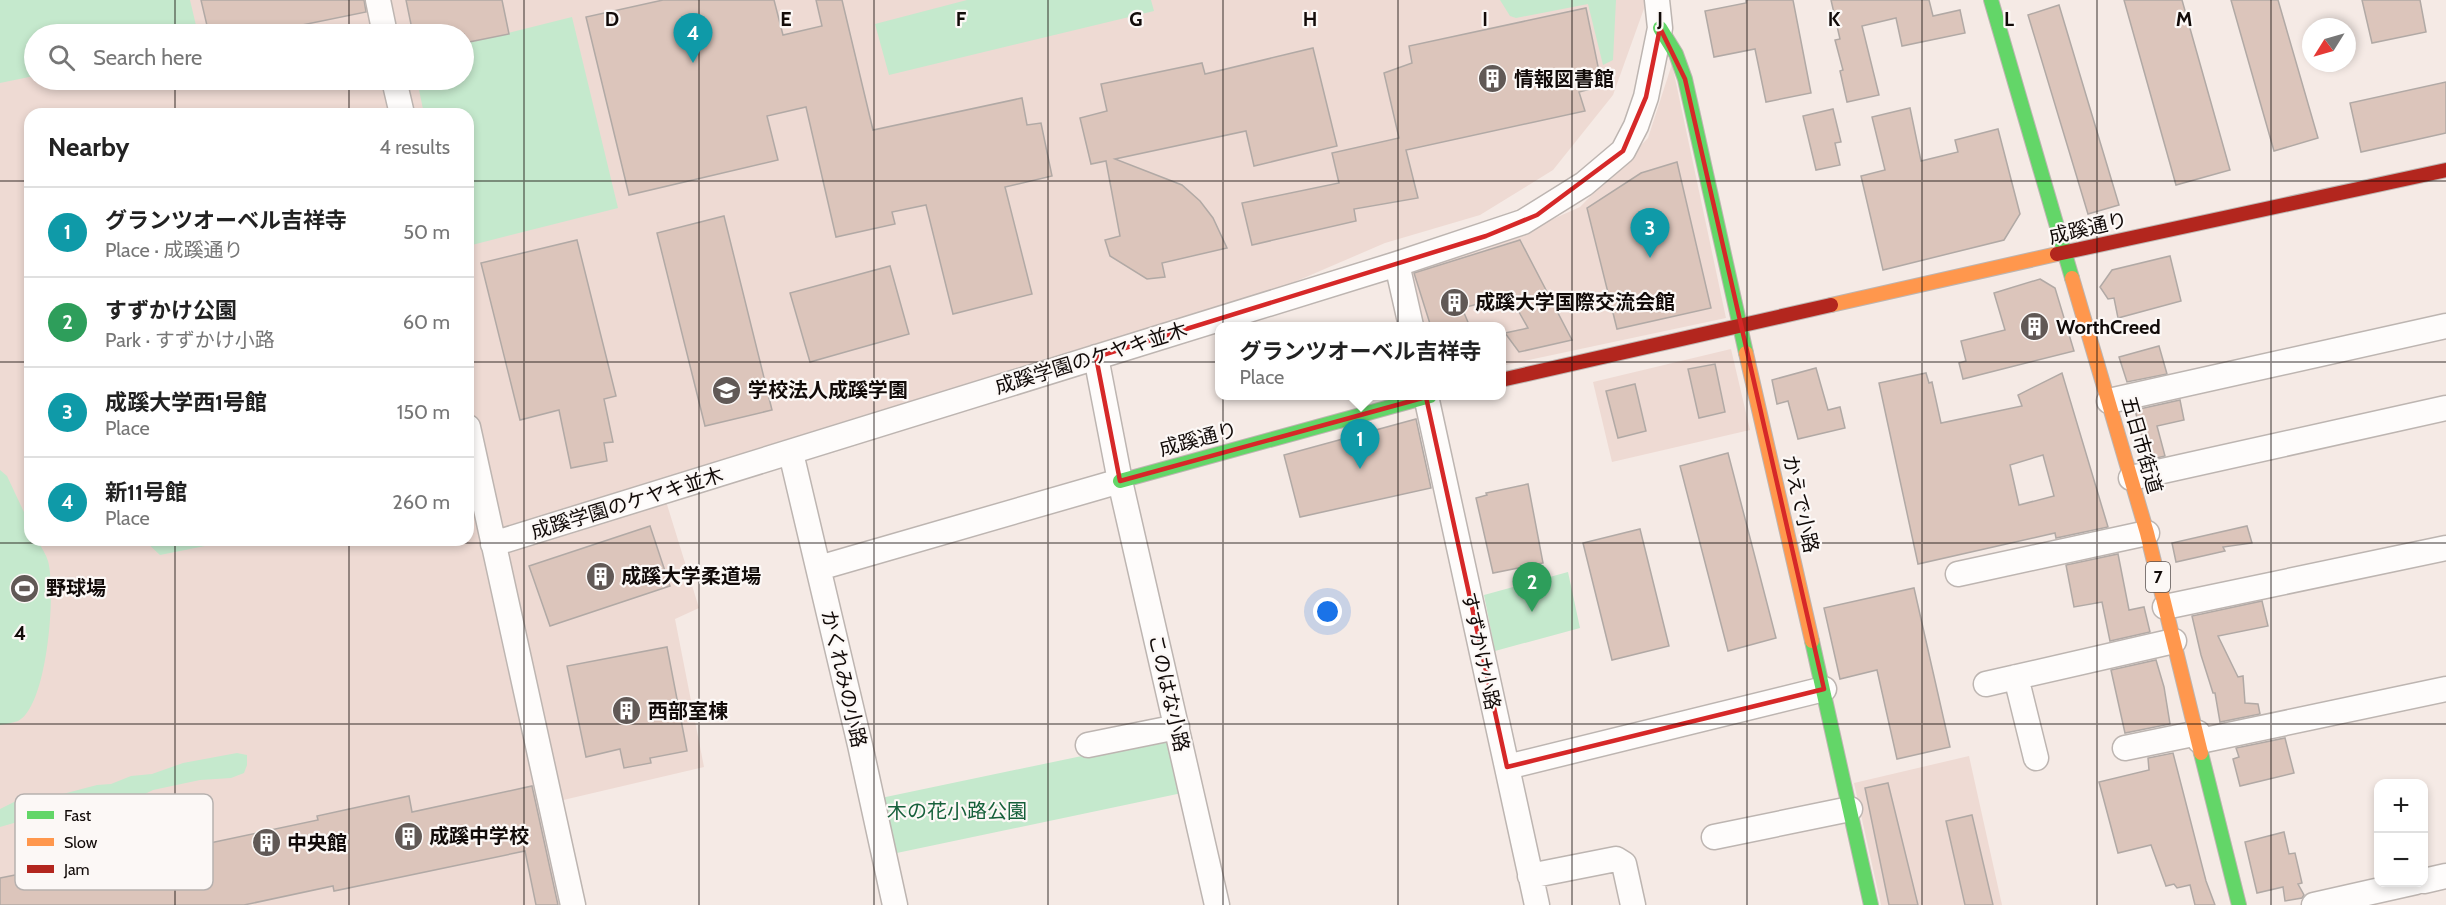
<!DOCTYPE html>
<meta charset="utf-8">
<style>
body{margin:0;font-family:Cabin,"Noto Sans JP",sans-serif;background:#f2f2f2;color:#222}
.controls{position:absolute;right:18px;bottom:18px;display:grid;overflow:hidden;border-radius:12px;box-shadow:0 3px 9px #0003}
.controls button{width:54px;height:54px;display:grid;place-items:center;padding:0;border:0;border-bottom:2px solid #e0e0e0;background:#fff;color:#222;font:30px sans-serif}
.compass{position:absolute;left:2302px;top:18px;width:54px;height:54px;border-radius:50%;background:#fff;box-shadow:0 3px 9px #0003;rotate:233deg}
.you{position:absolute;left:1328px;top:612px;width:21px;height:21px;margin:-15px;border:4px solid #fff;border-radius:50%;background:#1a73e8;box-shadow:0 0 0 9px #1a73e833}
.badge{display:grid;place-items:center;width:39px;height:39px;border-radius:50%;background:#615956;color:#fff;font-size:20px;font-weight:700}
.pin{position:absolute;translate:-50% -50px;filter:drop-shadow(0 2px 3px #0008)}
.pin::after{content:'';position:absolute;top:32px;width:21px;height:18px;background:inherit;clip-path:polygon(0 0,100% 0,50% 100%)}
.popup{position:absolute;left:1215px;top:322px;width:291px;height:78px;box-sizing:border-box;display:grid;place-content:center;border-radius:12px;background:#fff;filter:drop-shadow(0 2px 4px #0005);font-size:20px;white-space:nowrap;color:#767676}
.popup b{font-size:22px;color:#222}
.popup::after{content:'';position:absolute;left:50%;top:100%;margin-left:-12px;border:12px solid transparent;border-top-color:#fff}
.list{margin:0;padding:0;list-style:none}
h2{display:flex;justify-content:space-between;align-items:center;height:78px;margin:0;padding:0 24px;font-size:26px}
h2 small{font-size:20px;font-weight:400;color:#767676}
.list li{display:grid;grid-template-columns:39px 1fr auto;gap:18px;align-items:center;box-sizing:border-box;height:90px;padding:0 24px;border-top:2px solid #e0e0e0}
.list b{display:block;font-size:22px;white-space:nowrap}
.list p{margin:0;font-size:20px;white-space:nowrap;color:#767676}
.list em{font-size:20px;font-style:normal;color:#767676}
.icon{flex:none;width:33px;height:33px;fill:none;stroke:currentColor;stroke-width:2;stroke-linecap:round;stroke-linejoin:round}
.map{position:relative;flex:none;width:2446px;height:905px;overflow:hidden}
.search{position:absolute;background:#fff;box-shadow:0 3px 9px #0003;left:24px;top:24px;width:450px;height:66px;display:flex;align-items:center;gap:15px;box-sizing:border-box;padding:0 21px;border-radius:33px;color:#767676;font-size:22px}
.panel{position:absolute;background:#fff;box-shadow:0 3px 9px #0003;left:24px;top:108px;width:450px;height:438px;border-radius:18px}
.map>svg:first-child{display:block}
.built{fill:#eedad3;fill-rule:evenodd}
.green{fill:#c5e9cd}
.building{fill:#dcc5bb;stroke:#b1a9a5;stroke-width:1.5;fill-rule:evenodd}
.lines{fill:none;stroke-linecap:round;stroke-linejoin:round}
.street-casing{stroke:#bdb5b1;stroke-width:27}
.fast-casing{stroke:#bdb5b1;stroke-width:16}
.slow-casing{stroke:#bdb5b1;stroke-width:16}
.jam-casing{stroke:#bdb5b1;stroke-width:16}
.street{stroke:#fefcfb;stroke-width:24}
.fast{stroke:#63d668;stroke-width:14}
.slow{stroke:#ff974d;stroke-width:14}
.jam{stroke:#b3261e;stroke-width:14}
.marked{fill:none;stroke:#d62828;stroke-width:4.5;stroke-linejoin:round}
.grid{fill:none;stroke:#120b09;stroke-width:1.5;stroke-opacity:0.55}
.labels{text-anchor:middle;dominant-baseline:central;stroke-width:4.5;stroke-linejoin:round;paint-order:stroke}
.shield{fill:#fcf8f6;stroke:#585250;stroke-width:1.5}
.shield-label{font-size:18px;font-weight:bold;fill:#120b09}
.poi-label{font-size:20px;font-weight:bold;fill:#120b09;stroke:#fcf8f6;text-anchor:start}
.street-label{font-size:20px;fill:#120b09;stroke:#fcf8f6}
.park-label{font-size:20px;fill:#16603b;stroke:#fcf8f6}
.key{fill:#fcf8f6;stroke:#b6b1af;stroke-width:1.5}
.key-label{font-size:16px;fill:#120b09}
.grid-label{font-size:20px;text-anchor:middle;font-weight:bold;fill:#120b09;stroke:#fcf8f6;stroke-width:4.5;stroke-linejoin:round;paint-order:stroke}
</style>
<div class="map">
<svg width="2446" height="905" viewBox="0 0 2446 905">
<rect width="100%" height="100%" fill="#f5eae5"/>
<path class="built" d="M0 0H1646V3L1613 95 1553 170 1480 215 1385 243 1269 293 665 498 699 608 675 619 704 767 559 801 581 905H0ZM34 34H464V80H34ZM30 114H468V540H30Z
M1672 64 1726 318 1501 366V326H1418L1402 267 1484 250 1580 207 1648 138Z
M1731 349 1750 430 1612 462 1593 382Z
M1969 756 2002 905H1881L1854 783Z"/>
<path class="green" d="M0 0H190L198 34H34V76L0 83Z
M967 0H1151L1154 11 889 75 875 24Z
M1500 0H1616L1613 60 1603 65 1588 4 1516 18 1510 16Z
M572 17 618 208 468 246V114H424L417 80H464V44Z
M0 470 7 476 30 525V540H37C41 547 46 554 48 561 56 590 48 706 18 721 13 723 5 724 0 725Z
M144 540H235L160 555Z
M1568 572 1580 628 1495 651 1484 595Z
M1168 738 1182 793 892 854 881 798Z
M237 753 247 755V765L244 773 231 778 200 780 153 790 139 797 124 795 105 805 38 816 0 827V809L16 801 59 795 97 785 111 784 131 776 152 774 183 763Z"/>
<path class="building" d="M201 0H364L366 12 258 34H209Z
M406 0H502L509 34 464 43V34H413Z
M663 0H774L783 35 822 26 816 0H842L873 130 1022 98 1027 125 1041 123 1052 176 1005 187 1032 294 953 314 926 205 892 212 895 224 836 237 806 107 767 116 778 160 629 195 586 17Z
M1746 0H1793L1811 93 1766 102 1755 49 1714 57 1705 11 1746 3Z
M1831 0H1929L1933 16 1960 10 1965 33 1902 46 1896 18 1862 26 1879 95 1847 102 1840 71 1843 70 1835 40 1840 39Z
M2124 0H2182L2230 170 2176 185Z
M2231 0H2278L2318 138 2274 151Z
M2362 0H2420L2426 32 2372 43Z
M2059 5 2119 205 2088 214 2028 15Z
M1586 8 1602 86 1579 92 1585 111 1406 150 1418 198 1354 209 1356 221 1252 245 1242 203 1339 183 1332 153 1399 138 1384 73 1412 63 1409 46Z
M1313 48 1337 146 1254 166 1246 131 1115 159 1182 185 1200 201 1213 218 1227 248 1162 263 1165 277 1147 279 1110 256 1105 240 1120 236 1106 161 1091 164 1080 118 1107 111 1101 84 1202 63 1205 74Z
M2446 82V133L2361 152 2350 103Z
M1910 108 1921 161 1958 152 1955 140 1998 129 2020 214 2004 240 1883 270 1861 176 1885 170 1872 117Z
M1833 109 1841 142 1835 143 1840 165 1816 170 1803 116Z
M1677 162 1711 308 1617 329 1587 208 1641 173Z
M724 216 772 410 705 426 657 233Z
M577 240 616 396 604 399 613 442 604 443 607 461 571 468 559 410 520 420 481 263Z
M1520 240 1572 340 1519 352 1505 333 1528 328 1510 296 1462 308 1470 327H1431L1414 273Z
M2170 256 2181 301 2118 318 2114 298 2108 299 2100 287 2112 270Z
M890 266 909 334 810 362 790 293Z
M2040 279 2055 288 2074 351 1963 379 1959 363 1966 361 1961 341 2005 330 1994 293Z
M2159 346 2167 374 2127 382 2119 357Z
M1715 364 1725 412 1699 418 1688 369Z
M1816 368 1828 410 1840 407 1845 428 1798 439 1788 401 1777 404 1772 380Z
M1926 373 1929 383 1932 382 1941 423 2022 406 2018 395 2062 373 2108 527 2056 538 2055 533 1918 564 1879 383ZM2043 455 2054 496 2019 505 2010 465Z
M1635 384 1646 431 1618 438 1606 391Z
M2180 400 2184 420 2157 426 2165 456 2148 460 2135 410Z
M1416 419 1431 488 1300 517 1284 455Z
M1728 453 1776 638 1728 651 1680 466Z
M1528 484 1543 563 1493 573 1476 498 1487 495 1486 493Z
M650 526 670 586 550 626 529 566Z
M2247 526 2252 543 2223 547 2225 551 2176 562 2172 543Z
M1640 529 1669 646 1612 660 1583 543Z
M2118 554 2129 610 2144 607 2150 632 2110 641 2102 602 2074 607 2066 565Z
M1914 588 1950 747 1897 759 1877 670 1840 679 1824 608Z
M2262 601 2268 626 2218 636 2238 677 2243 676 2245 703 2258 704 2260 714 2220 722 2215 693H2213L2201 655 2192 616Z
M667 647 687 751 650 758 651 763 624 768 620 749 586 757 567 666Z
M2156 660 2164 687 2170 724 2125 733 2111 670Z
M2285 738 2294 773 2240 786 2233 759 2239 757 2236 748Z
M2173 753 2206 881 2215 905H2195L2190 885 2177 888 2174 884 2166 886 2151 845 2118 853 2099 782 2149 770 2148 758Z
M1888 783 1918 905H1889L1865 788Z
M532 786 558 905H536L525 851 334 891 333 886 244 905H0V878L100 858 101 866 318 820 317 816 409 796 412 812Z
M1972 815 1993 905H1965L1946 821Z
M2284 832 2289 854 2295 853 2302 883 2298 884 2304 895 2302 898 2285 901 2283 887 2257 893 2245 842Z"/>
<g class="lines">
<defs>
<path id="street" d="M378 0 385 34
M394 80 402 114
M1397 264 1411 326
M1096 357 1120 481 1217 905
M1426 396 1537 905
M2109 401 2446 326
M468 427 573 905
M791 453 860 745 895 905
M2131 478 2446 408
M493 544 1397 264 1523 222 1584 184 1623 151 1636 126 1646 97 1660 28 1657 0
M819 568 1120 481
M1958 574 2147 533
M2165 607 2446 548
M2016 677 2036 758
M1986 684 2174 641
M2200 741 2446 689
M1088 745 1177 727
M2125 748 2198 733
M1507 767 1824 689
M1714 837 1850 809
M1530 876 1616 859 1624 864 1633 905
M2424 881 2446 876
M2314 905 2416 882"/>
<path id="fast" d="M1991 0 2072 278
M1660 28 1676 54 1685 79 1746 353
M1120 481 1430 396
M1812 641 1871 905
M2201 753 2239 905"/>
<path id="slow" d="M2072 278 2147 533 2201 753
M1831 305 2057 254
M1746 353 1812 641"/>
<path id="jam" d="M2057 254 2446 170
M1501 380 1831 305"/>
</defs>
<use href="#street" class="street-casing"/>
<use href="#fast" class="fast-casing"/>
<use href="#slow" class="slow-casing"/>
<use href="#jam" class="jam-casing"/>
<use href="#street" class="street"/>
<use href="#fast" class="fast"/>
<use href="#slow" class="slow"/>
<use href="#jam" class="jam"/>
</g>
<path class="marked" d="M1660 28 1685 79 1824 689 1507 767 1426 397 1120 481 1096 357 1486 236 1537 215 1623 151 1646 97Z"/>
<path class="grid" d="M175 0V34M349 0V34M524 0V905M699 0V905M874 0V905M1048 0V905M1223 0V905M1398 0V905M1572 0V905M1747 0V905M1922 0V905M2097 0V905M2271 0V905M175 80V114M349 80V114M0 181H30M468 181H2446M0 362H30M468 362H2446M175 540V905M349 540V905M0 543H2446M0 724H2446"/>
<defs>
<symbol id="building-disc" viewBox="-11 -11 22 22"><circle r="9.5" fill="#615956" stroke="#fcf8f6"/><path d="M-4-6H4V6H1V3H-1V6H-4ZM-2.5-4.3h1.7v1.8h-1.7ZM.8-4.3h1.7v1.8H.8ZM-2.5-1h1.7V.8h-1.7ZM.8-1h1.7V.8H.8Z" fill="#fff"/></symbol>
<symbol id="university-disc" viewBox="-11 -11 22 22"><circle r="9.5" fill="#615956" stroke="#fcf8f6"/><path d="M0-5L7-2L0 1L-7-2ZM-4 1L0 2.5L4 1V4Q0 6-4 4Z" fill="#fff"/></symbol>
<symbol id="stadium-disc" viewBox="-11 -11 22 22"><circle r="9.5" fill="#615956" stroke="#fcf8f6"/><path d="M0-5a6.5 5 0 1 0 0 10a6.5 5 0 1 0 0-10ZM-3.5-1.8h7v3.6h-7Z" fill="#fff"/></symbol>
</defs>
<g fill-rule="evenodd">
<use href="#building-disc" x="1476" y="62" width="33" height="33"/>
<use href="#building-disc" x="1438" y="286" width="33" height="33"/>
<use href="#building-disc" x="2018" y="310" width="33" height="33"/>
<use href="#university-disc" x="710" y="374" width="33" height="33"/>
<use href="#building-disc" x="584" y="560" width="33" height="33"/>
<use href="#stadium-disc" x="8" y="572" width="33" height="33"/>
<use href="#building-disc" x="610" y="694" width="33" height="33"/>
<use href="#building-disc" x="392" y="820" width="33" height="33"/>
<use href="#building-disc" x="250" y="826" width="33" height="33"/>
</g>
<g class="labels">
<rect class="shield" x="2146" y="562" width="24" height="30" rx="4.5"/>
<g class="shield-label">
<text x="2158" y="577">7</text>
</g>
<g class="poi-label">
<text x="1514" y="79">情報図書館</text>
<text x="1475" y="302">成蹊大学国際交流会館</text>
<text x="2056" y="327">WorthCreed</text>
<text x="748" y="390">学校法人成蹊学園</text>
<text x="621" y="576">成蹊大学柔道場</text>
<text x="46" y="588">野球場</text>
<text x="648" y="711">西部室棟</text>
<text x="429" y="836">成蹊中学校</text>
<text x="287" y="843">中央館</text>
</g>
<g class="street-label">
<text transform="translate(2088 228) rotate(-13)">成蹊通り</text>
<text transform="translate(1091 358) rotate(-17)">成蹊学園のケヤキ並木</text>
<text transform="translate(1198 439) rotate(-15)">成蹊通り</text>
<text transform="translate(2142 445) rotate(74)">五日市街道</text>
<text transform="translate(627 503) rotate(-17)">成蹊学園のケヤキ並木</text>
<text transform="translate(1801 504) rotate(77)">かえで小路</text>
<text transform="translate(1481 651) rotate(78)">すずかけ小路</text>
<text transform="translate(844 679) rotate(77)">かくれみの小路</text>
<text transform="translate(1169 693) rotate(77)">このはな小路</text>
</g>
<g class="park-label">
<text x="957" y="811">木の花小路公園</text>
</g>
</g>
<rect x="15" y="794" width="198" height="96" rx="9" class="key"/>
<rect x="27" y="811" width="27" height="8" fill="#63d668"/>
<rect x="27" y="838" width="27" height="8" fill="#ff974d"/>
<rect x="27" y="865" width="27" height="8" fill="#b3261e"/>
<g class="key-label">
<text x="64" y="821">Fast</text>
<text x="64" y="848">Slow</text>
<text x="64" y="875">Jam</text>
</g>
<g class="grid-label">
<text x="612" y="26">D</text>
<text x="786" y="26">E</text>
<text x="961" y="26">F</text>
<text x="1136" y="26">G</text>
<text x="1310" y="26">H</text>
<text x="1485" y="26">I</text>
<text x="1660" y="26">J</text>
<text x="1834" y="26">K</text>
<text x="2009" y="26">L</text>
<text x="2184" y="26">M</text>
<text x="20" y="640">4</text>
</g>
</svg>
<div class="controls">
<button>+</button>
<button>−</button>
</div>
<svg class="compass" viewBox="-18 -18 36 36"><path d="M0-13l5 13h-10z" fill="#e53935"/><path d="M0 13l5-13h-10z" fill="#767676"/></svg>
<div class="you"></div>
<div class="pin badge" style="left:1360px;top:469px;background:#0f9aa8">1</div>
<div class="popup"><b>グランツオーベル吉祥寺</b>Place</div>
<div class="pin badge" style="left:1532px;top:612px;background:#2e9e5b">2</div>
<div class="pin badge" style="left:1650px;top:258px;background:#0f9aa8">3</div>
<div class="pin badge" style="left:693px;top:63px;background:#0f9aa8">4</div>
<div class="search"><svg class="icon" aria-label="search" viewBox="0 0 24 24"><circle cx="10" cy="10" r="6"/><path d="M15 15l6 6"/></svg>Search here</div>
<section class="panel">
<h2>Nearby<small>4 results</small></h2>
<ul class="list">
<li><span class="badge" style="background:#0f9aa8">1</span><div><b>グランツオーベル吉祥寺</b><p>Place · 成蹊通り</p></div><em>50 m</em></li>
<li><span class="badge" style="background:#2e9e5b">2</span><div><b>すずかけ公園</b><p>Park · すずかけ小路</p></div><em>60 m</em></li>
<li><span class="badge" style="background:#0f9aa8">3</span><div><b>成蹊大学西1号館</b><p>Place</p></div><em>150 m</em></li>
<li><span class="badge" style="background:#0f9aa8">4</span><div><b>新11号館</b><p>Place</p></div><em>260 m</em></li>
</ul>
</section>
</div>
